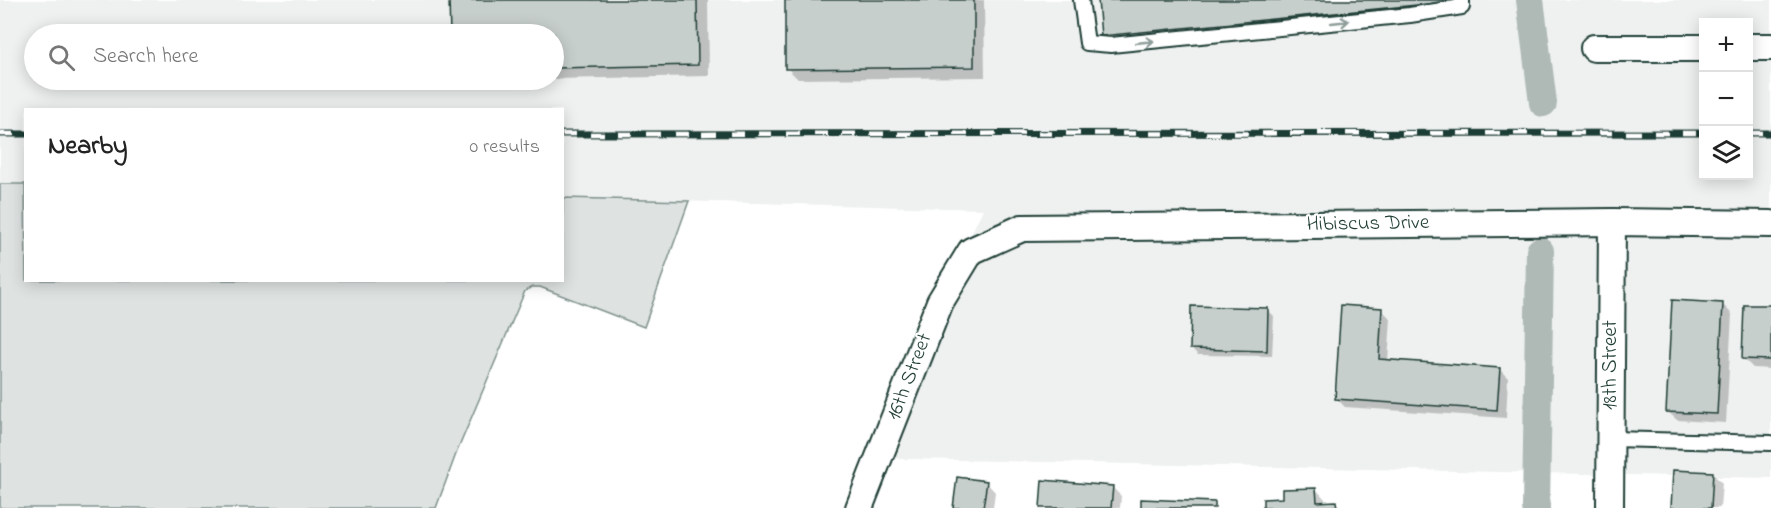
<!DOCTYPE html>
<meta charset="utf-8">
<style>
body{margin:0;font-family:"Indie Flower",sans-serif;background:#f6f6f6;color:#222}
.controls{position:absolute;right:18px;top:18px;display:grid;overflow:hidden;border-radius:0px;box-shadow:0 3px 15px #0003}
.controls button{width:54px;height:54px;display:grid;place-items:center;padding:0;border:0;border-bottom:2px solid #e0e0e0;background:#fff;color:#222;font:30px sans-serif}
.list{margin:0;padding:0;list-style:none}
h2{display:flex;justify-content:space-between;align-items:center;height:78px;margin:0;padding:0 24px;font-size:26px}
h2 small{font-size:20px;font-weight:400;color:#767676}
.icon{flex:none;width:33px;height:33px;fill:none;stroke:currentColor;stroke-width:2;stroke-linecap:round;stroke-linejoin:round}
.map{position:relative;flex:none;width:1771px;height:508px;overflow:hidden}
.search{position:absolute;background:#fff;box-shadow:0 3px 15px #0003;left:24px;top:24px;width:540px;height:66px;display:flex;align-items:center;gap:15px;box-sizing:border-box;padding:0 21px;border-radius:33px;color:#767676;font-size:22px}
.panel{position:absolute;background:#fff;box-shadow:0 3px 15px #0003;left:24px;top:108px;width:540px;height:174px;border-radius:0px}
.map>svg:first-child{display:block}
.built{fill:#eef1f0;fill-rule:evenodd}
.green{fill:#dee3e2;stroke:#7e908b;stroke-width:1.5}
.shadow{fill:#0003}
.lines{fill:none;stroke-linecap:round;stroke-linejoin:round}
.canal{stroke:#afbab7;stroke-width:28}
.building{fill:#c7cfcc;stroke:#1f3d34;stroke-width:1.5}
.service-casing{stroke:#1f3d34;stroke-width:18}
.minor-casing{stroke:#1f3d34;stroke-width:30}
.service{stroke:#fff;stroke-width:14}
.minor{stroke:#fff;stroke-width:26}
.rail-casing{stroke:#1f3d34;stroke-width:7}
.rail{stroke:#fff;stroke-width:4.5;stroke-dasharray:14;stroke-linecap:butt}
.oneway{stroke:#8f9e9a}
.labels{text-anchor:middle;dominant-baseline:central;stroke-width:4.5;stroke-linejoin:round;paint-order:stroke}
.street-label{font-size:21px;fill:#1f3d34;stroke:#fff}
</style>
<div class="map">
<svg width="1771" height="508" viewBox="0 0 1771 508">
<rect width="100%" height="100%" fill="#fff"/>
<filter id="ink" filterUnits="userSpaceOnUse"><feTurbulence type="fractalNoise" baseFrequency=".0167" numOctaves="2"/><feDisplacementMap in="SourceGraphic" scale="12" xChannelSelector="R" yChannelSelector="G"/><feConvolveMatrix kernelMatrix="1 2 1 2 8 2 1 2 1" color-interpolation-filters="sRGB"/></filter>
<g filter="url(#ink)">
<path class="built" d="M0 0H1771V478L864 458 983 209 563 198 562 110H26L25 184H0ZM1704 22H1748V176H1704ZM34 34H554V80H34Z"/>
<path class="green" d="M0 184H25L26 280H562L563 198 689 201 644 327 540 287H532L525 291 456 454 436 508H0Z"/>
<path class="shadow" d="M450 0H708L709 76 554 79V34H451Z
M786 0H984L985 77 798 79 787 68Z
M1100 0H1457L1458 13 1114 46 1103 35Z
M462 80H515L463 81Z
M1722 304 1732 314 1726 423 1677 420 1667 411Z
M1771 307V369L1753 368 1744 359Z
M1267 309 1274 316 1272 356 1198 355 1191 348Z
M1381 309 1391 319 1388 361 1499 369 1508 378 1506 418 1345 407 1336 398Z
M1712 473 1722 483 1720 508H1673Z
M986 482 995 492 993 508H955Z
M1112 487 1121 496 1120 508H1042Z
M1316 489 1325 499V503H1336L1341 508H1264Z"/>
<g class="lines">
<path class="canal" d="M1530 0 1543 103
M1536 508 1540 251"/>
</g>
<path class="building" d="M449 0H697L698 65 554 68V34H450Z
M785 0H974V67L785 69Z
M1098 0H1447L1448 2 1101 36Z
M1672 300 1723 303 1717 414 1666 412Z
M1341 305 1382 308 1379 359 1500 368 1497 410 1335 399Z
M1744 305H1771V360L1742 359Z
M1191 306 1268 308 1267 351 1190 349Z
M1673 470 1713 472 1711 508H1671Z
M957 477 987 481 983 508H953Z
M1042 480 1113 486 1111 508H1040Z
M1316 488 1317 502 1336 501 1337 508H1263V499L1282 498V489Z
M1141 499 1215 502V508H1141Z"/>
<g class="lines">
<defs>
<path id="service" d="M1081 0 1087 43 1111 45 1410 15 1462 7V0
M1611 439 1771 443"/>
<path id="minor" d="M1748 47H1771
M1594 48H1704
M859 508 940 302 971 251 1022 228 1612 222 1771 224
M1610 508 1612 222"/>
</defs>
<use href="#service" class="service-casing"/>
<use href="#minor" class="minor-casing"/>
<use href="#service" class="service"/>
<use href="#minor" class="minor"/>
<defs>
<path id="rail" d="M1748 133H1771
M0 134H26
M562 134 1704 133"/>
</defs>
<use href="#rail" class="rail-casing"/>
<use href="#rail" class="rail"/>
</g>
<defs><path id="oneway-shaft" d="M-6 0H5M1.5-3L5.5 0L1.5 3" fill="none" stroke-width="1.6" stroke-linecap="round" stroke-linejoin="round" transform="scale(1.5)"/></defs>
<g class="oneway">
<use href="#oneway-shaft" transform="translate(1340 22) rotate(-6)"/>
<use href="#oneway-shaft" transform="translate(1145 42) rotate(-6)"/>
</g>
</g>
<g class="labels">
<g class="street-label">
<text transform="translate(1368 224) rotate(-1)">Hibiscus Drive</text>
<text transform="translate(1611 365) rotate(-90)">18th Street</text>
<text transform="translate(910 377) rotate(-69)">16th Street</text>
</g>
</g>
</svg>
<div class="controls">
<button>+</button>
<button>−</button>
<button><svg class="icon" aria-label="layers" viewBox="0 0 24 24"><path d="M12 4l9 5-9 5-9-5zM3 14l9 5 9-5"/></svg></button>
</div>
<div class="search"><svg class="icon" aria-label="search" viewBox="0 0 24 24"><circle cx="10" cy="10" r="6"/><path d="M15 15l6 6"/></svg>Search here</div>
<section class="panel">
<h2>Nearby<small>0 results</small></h2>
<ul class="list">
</ul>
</section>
</div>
